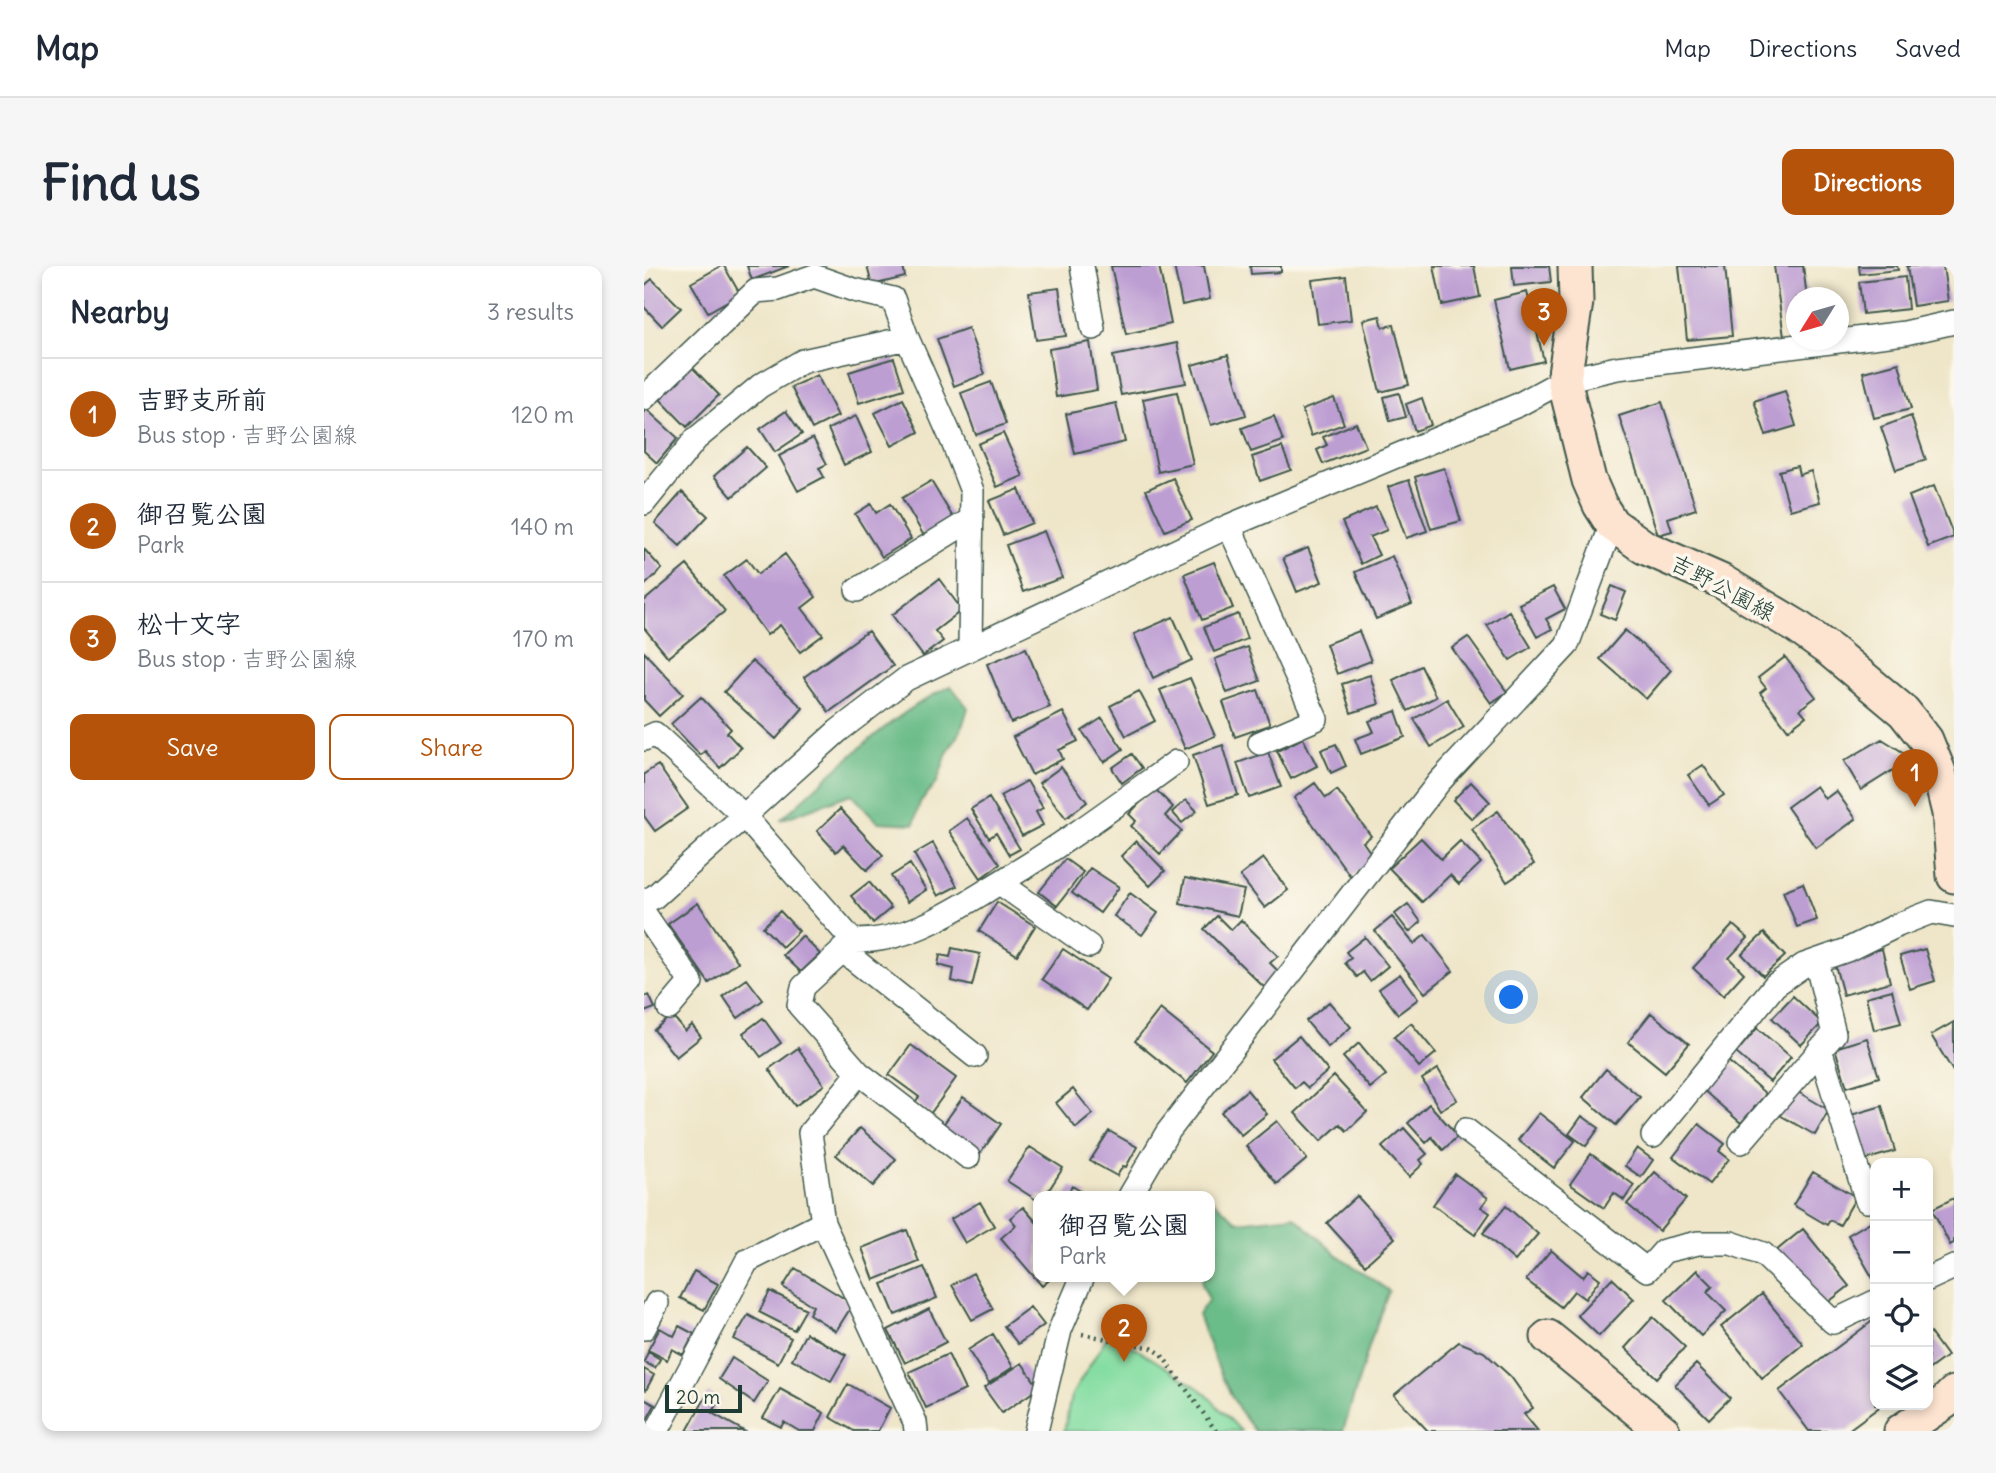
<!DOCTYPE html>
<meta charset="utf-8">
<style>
body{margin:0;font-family:Delius,"Klee One",sans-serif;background:#f6f6f7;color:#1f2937}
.controls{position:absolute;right:21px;bottom:21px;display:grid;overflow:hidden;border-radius:14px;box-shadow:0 4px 10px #0003}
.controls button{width:63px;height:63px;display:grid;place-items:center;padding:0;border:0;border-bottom:2px solid #e0e1e3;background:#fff;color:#1f2937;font:35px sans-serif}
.compass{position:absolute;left:1142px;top:21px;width:63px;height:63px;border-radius:50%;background:#fff;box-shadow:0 4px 10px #0003;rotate:233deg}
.scale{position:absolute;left:21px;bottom:18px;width:77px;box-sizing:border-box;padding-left:7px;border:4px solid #1f3d34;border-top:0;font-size:19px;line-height:24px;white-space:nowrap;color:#1f3d34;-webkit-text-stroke:5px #fbf7ec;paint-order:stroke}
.you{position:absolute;left:868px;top:732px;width:24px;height:24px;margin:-18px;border:5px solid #fff;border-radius:50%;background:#1a73e8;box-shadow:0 0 0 10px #1a73e833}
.badge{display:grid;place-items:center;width:46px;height:46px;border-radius:50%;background:#b45309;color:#fff;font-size:23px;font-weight:700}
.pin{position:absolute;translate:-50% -58px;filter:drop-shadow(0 2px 4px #0008)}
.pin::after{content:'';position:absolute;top:37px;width:24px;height:21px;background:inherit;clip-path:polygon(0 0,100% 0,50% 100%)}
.popup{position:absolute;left:389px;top:925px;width:182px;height:91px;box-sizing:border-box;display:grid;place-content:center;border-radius:14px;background:#fff;filter:drop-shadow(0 2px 5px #0005);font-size:23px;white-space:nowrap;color:#747a83}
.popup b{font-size:26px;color:#1f2937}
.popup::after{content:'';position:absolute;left:50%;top:100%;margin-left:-14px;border:14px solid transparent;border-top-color:#fff}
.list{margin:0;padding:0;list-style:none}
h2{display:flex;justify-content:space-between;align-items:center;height:91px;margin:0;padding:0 28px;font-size:30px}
h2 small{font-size:23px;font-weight:400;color:#747a83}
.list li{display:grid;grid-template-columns:46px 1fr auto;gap:21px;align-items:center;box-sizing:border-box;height:112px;padding:0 28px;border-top:2px solid #e0e1e3}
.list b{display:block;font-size:26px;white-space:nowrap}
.list p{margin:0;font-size:23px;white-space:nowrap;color:#747a83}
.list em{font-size:23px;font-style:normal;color:#747a83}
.actions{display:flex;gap:14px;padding:21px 28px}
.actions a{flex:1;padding:16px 0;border:2px solid #b45309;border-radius:14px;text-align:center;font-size:24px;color:#b45309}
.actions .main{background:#b45309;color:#fff}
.icon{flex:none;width:38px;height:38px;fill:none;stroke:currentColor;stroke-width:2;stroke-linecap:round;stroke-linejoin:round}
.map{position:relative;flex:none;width:1310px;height:1165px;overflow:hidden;border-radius:14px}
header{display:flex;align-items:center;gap:42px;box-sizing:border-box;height:98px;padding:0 35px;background:#fff;border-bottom:2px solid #e0e1e3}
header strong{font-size:33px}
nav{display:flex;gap:38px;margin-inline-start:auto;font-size:24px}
.intro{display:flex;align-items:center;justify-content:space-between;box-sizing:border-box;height:168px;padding:0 42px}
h1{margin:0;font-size:49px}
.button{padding:18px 32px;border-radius:14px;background:#b45309;color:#fff;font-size:24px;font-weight:700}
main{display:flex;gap:42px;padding:0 42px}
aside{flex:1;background:#fff;border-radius:14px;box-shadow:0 4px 10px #0003}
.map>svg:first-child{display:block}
.green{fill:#84dda2;stroke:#528d6b;stroke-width:2}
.forest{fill:#6bbc88;stroke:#457c5e;stroke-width:2}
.building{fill:#bd9ed3}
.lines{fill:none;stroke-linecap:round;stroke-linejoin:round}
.street-casing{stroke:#3e564a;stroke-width:26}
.secondary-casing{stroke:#3e564a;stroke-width:37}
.path{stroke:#3e564a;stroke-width:4.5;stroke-dasharray:2 5;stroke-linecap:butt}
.street{stroke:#fff;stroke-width:23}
.secondary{stroke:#fde4d1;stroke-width:33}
.labels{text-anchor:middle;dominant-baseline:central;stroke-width:7;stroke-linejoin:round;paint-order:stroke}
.street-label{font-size:23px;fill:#1f3d34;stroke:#fbf7ec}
</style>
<header>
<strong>Map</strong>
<nav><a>Map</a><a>Directions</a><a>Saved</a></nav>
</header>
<div class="intro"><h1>Find us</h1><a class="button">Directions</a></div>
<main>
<aside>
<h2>Nearby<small>3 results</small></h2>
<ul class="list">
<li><span class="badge">1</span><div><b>吉野支所前</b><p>Bus stop · 吉野公園線</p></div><em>120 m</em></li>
<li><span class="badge">2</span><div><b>御召覧公園</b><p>Park</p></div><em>140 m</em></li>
<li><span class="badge">3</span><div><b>松十文字</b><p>Bus stop · 吉野公園線</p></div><em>170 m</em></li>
</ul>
<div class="actions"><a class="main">Save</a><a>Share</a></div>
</aside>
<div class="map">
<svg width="1310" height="1165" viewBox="0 0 1310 1165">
<rect width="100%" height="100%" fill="#fbf7ec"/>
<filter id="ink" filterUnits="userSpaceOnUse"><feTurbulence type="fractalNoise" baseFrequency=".0143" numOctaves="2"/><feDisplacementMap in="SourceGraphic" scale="14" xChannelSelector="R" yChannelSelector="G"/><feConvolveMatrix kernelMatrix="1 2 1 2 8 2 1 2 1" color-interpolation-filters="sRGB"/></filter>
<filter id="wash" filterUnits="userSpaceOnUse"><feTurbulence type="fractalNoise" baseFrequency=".00686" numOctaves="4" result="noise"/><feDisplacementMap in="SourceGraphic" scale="28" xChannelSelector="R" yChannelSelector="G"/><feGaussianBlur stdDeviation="1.57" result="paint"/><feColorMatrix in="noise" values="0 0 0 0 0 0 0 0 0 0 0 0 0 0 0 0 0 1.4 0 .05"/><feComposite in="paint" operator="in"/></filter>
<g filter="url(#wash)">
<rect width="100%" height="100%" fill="#efe6c9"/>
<path class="green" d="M466 1066 559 1125 597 1165H420L427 1130Z"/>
<path class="forest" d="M307 420 324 442 317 464 303 487 293 516 276 536 270 558 234 556 207 528 136 554C188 508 244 449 307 420Z
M566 932 594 956 650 950 692 988 745 1025 728 1071 699 1165H611C583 1132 569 1089 554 1049L565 1033 558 1018 559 1010H566Z"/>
<g id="blocks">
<path class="building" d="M77 0H80L96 28 64 46 47 17Z
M103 0H145L108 14Z
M223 0H259L261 11 228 19Z
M467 0H515L527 58 482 68Z
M530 0H560L566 33 538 39Z
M606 0H637V6L607 8Z
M790 0H830L836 31 798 39Z
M868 0H905L907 16 870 20Z
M1035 0H1081L1088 70 1043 74Z
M1130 0H1159L1163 32H1153V69L1140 71Z
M1215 0H1253L1254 4 1216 8Z
M1263 0H1299L1304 35 1269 40Z
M702 10 707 54 674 58 668 14Z
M1261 11 1264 43 1219 48 1215 16Z
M8 13 37 42 18 60 0 41V20Z
M415 22 422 70 392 74 385 26Z
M883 26 900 95 866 103 850 34Z
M736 50 739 61 750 59 765 119 736 126 719 54Z
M324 62 341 108 310 120 293 73Z
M446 76 453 124 412 131 405 83Z
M533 77 542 117 477 129 469 90Z
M584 89 602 149 567 159 548 99Z
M250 92 260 123 215 137 205 106Z
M1255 97 1267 143 1230 152 1219 106Z
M45 98 75 129 43 161 12 129Z
M173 109 194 150 168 163 147 121Z
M347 116 362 158 332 169 317 127Z
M1141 125 1152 160 1122 169 1110 135Z
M533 126 549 198 514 206 499 133Z
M755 127 762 151 746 155 740 131Z
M690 132 700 158 667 170 658 144Z
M778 132 787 159 771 165 762 138Z
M259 133 275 166 248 180 231 147Z
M1018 136 1052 243 1024 252 1028 265 1014 269 975 150Z
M472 137 481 176 431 188 422 148Z
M0 141 34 172 13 197 0 185Z
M142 145 158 168 131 186 116 163Z
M212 150 228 186 200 199 184 163Z
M630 150 639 175 607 186 598 162Z
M1267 150 1282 194 1252 204 1237 161Z
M712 157 722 181 679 198 673 184 683 179 679 171Z
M359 167 379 210 353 221 334 178Z
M169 172 183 198 175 202 180 211 154 225 135 190Z
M103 181 122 202 88 231 70 210Z
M638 181 647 204 616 215 608 191Z
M1153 200 1155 209 1167 205 1176 236 1146 244 1135 205Z
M800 202 817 255 787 263 771 211Z
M529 212 548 254 521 265 502 224Z
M765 214 783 265 762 272 744 221Z
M287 215 310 253 280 270 258 232Z
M1290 220 1310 271 1284 281 1265 230Z
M375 223 388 257 359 269 345 235Z
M38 226 64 250 36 280 11 257Z
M227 238 232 247 246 238 267 273 238 291 211 248Z
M732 241 743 264 726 271 735 289 717 298 698 256Z
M400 265 418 312 379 326 362 279Z
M664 282 678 316 653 326 639 292Z
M0 283 18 303 0 320Z
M141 288 172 331 158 342 179 369 156 386 136 359 123 369 80 310 103 293 114 308Z
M748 290 768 338 732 353 711 306Z
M570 296 589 342 558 354 540 308Z
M43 299 81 345 24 391 0 362V335Z
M295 313 318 344 291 365 299 375 279 390 248 349Z
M968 320 982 326 971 354 956 348Z
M909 321 921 343 902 353 908 363 893 371 875 338Z
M865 345 887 381 866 394 843 359Z
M594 348 603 373 570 386 560 361Z
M529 351 548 394 509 412 490 368Z
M981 364 1027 404 1002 433 956 393Z
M224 365 249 400 185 446 160 411Z
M715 365 727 395 693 408 682 378Z
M824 371 863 426 847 437 808 382Z
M603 381 616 415 583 427 571 393Z
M382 382 406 441 367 457 343 398Z
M0 386 39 428 15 450 0 434Z
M1141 391 1172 431 1156 443 1162 450 1144 464 1116 427 1122 422 1114 412Z
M108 395 159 442 132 473 80 426Z
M777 400 792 431 764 445 749 414Z
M726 409 735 438 707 447 698 418Z
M546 412 571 470 541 483 516 424Z
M614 424 626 459 591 471 579 436Z
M495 425 511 455 482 470 466 440Z
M57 431 87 463 83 467 97 482 76 502 61 485 56 489 27 458Z
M803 433 820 461 787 481 770 453Z
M752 445 761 471 717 488 711 473 730 466 725 455Z
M419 446 434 475 415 484 419 493 388 509 369 471Z
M458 452 479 483 460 496 438 465Z
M659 472 673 500 647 513 633 485Z
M1238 473 1268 492 1217 524 1200 495Z
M692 478 702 500 687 507 677 484Z
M579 479 594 529 565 538 549 489Z
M624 486 637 521 605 532 593 497Z
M488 488 498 502 478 517 468 502Z
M14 499 44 542 11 565 0 550V508Z
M1059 499 1080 529 1065 539 1044 509Z
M417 501 443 536 422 552 395 517Z
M383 515 399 542 392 546 399 559 378 570 356 530Z
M827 516 846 536 828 553 809 534Z
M671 517 682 532 693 524 727 570 719 576 731 593 707 611 650 532Z
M1172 520 1181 533 1192 525 1212 553 1172 582 1143 541Z
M510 522 529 541 521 550 538 565 516 588 487 560 492 555 485 548Z
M345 532 376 583 365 589 352 567 345 572 327 543Z
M542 534 553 545 538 557 528 546Z
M196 543 239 589 223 604 199 579 192 586 173 565Z
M854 545 890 598 863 616 828 563Z
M323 552 356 598 337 612 305 565Z
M777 572 797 593 816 575 837 597 815 618 806 609 778 636 745 602Z
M492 575 521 605 506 620 477 590Z
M289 577 313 620 294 630 270 588Z
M619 592 644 624 621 642 596 610Z
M421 593 439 606 413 640 395 626Z
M266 598 282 624 263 636 247 610Z
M446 602 475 621 456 647 428 627Z
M541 612 600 624 594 650 536 637Z
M225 616 247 642 229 657 207 630Z
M1159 617 1173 654 1153 661 1139 625Z
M486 627 514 647 498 669 470 650Z
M353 636 391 660 373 689 335 665Z
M54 637 94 696 65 717 24 658Z
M764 638 777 656 765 666 751 648Z
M136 645 155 665 138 681 119 661Z
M573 650 587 664 597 654 634 690 626 697 640 711 625 726 560 663Z
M748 651 770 678 781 669 809 705 781 727 731 665Z
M1089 659 1104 672 1085 692 1100 707 1079 730 1049 702Z
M1120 667 1141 690 1119 710 1098 688Z
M158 670 176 688 157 706 139 689Z
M721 671 744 700 726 715 719 706 713 711 701 697 707 692 702 686Z
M308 682 336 688 328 720 308 715 310 703 294 699 296 689 306 691Z
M419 683 464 713 443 744 398 713Z
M1238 683 1246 716 1199 729 1190 695Z
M1281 683 1291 715 1266 723 1256 690Z
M756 708 774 733 754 748 735 723Z
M103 713 119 734 94 752 79 730Z
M1248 724 1257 757 1230 764 1222 731Z
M5 729 11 742 0 746V731Z
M1149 730 1178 757 1157 779 1128 752Z
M685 736 707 761 684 781 662 755Z
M516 743 568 785 543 817 491 775Z
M1007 747 1045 778 1021 806 984 776Z
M28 749 41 765 48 759 57 771 32 791 10 764Z
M119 752 137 777 117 791 99 767Z
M1310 756V807L1287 769Z
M767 757 792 787 775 801 750 771Z
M1113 762 1147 791 1126 816 1092 787Z
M655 770 684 805 664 822 658 816 651 822 627 793Z
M1223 772 1235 811 1203 821 1191 782Z
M715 777 742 809 726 822 699 791Z
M267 779 312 812 286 848 271 836 275 831 245 809Z
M154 782 180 819 151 840 125 803Z
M1084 795 1122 828 1097 857 1059 824Z
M794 803 813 834 796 844 778 813Z
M962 803 996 831 972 859 939 831Z
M690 810 723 846 703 865 696 858 677 875 651 847Z
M1147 822 1185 844 1171 869 1132 847Z
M429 823 449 848 432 862 412 837Z
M603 824 623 848 597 869 577 846Z
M319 831 357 858 334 891 296 863Z
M785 838 814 870 799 884 788 871 782 877 764 857Z
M1238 840 1251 885 1217 895 1204 850Z
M895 847 931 875 910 902 874 874Z
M938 850 955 862 942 880 925 868Z
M633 855 663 893 633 918 602 880Z
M1055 858 1081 878 1075 885 1085 893 1065 918 1029 891Z
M216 862 252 893 229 920 192 889Z
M760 862 783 888 776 894 779 898 765 911 738 881Z
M465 865 493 881 482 901 479 900 473 910 446 895Z
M386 881 419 902 401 930H394V935L363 915Z
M993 882 1009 894 997 911 981 900Z
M947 888 990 919 980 934 970 927 960 942 926 918Z
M1011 906 1042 933 1015 965 983 938Z
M1169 906 1212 931 1196 959 1186 954 1183 959 1149 939Z
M811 908 844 932 837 941 846 947 831 969 789 939Z
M428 920 445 930H422Z
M713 930 751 972 721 999 683 957Z
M1310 932V977L1306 979 1288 943Z
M336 936 350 960 321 977 307 953Z
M862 940 894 968 871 995 839 967Z
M379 941 394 958V1010H410L398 1020 357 972 372 959 366 952Z
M1231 953V1016L1204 969Z
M1159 963 1205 1020 1178 1041 1132 985Z
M263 964 275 996 230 1014 218 982Z
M907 984 939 1011 944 1004 956 1013 941 1033 930 1025 917 1041 882 1014Z
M280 1001 293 1032 251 1049 238 1018Z
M151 1002 209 1038 192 1065 165 1048 169 1040 139 1021Z
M1053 1004 1069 1020 1063 1026 1082 1045 1057 1070 1022 1034Z
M50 1005 74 1018 60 1044 36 1032Z
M329 1007 349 1043 328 1054 308 1019Z
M968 1012 990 1033 955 1070 933 1049Z
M126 1025 162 1043 150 1064 115 1046Z
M1118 1028 1159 1078 1118 1112 1077 1061Z
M386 1041 400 1059 374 1078 360 1060Z
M285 1043 302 1076 261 1097 244 1064Z
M104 1049 147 1072 134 1097 90 1073Z
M1009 1051 1041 1081 1013 1112 981 1082Z
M1231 1053V1139H1238L1203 1165H1165L1135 1125Z
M35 1060 50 1068 39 1089 28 1083 23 1094 4 1084 16 1062 30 1070Z
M1284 1064 1303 1090 1284 1104Z
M162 1067 202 1089 187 1115 148 1093Z
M349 1068 369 1101 345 1117 324 1084Z
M815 1076 840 1086 867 1111 889 1142 880 1148 894 1165H784L750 1129Z
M4 1086 16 1093 11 1102 0 1096Z
M304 1088 321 1124 282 1142 265 1106Z
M88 1092 124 1115 110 1137 75 1113Z
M378 1097 395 1122 358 1147 340 1122Z
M1052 1098 1086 1132 1065 1153 1031 1119Z
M0 1103 10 1109 2 1124 0 1123Z
M204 1118 246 1142 234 1165H210L186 1151Z
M136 1123 180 1147 171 1165H155L140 1156 137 1161 119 1152Z
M64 1127 76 1133 68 1147 100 1165H43Z
M0 1133 11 1139 0 1159Z"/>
</g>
</g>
<g filter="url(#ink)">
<use href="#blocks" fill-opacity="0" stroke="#3e564a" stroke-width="2"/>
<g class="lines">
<defs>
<path id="street" d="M438 0 449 62
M0 132 112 25 134 23 170 10 210 24 249 33 263 72
M0 237 52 173 116 120 159 95 263 72 309 176 328 225 326 382
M585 260 672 453 616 477
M213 324 328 253
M0 473 11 468 100 550 209 675C267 676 312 643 360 614 420 578 475 537 532 496
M356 617 445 680
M0 635 10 631 194 465 262 413 585 260 874 139 920 114 973 102 1261 67 1310 56
M0 647 47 716 25 742
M209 675 159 721 155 739 215 807 166 867 179 957 271 1156 272 1165
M198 684 331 790
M1176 783 1223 935
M215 807 324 891
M822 864 1003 1004 1020 985 1054 977H1087L1119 988 1189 1056 1231 1036
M1009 870 1131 719 1160 699 1203 684 1254 659 1287 646 1310 650
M1097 876 1190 768 1172 695
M486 930 523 867 795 516 923 379 968 258
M1284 1013 1310 1001
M0 1062 13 1037
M13 1165 103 995 179 957
M392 1165 416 1064 439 1010"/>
<path id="secondary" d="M931 0 932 36 920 114 945 214 956 239 968 258 1000 281 1077 315 1152 360 1187 385 1260 446 1282 474 1295 506 1305 547 1310 610
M904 1071 1019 1165
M1257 1165 1301 1136 1310 1127"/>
</defs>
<use href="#street" class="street-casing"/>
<use href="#secondary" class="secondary-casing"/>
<path class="path" d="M438 1068 508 1082 517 1088 572 1165"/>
<use href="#street" class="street"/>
<use href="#secondary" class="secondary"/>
</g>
</g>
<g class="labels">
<g class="street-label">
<text transform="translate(1079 321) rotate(28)">吉野公園線</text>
</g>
</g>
</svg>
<div class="controls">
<button>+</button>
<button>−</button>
<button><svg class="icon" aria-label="locate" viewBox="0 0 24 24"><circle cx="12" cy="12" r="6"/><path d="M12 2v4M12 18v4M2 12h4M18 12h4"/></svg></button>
<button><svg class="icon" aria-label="layers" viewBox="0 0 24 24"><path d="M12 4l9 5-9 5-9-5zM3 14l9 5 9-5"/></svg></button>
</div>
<svg class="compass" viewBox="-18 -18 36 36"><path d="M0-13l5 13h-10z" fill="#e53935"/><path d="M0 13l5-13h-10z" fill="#747a83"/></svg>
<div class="scale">20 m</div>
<div class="you"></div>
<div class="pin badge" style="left:1271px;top:541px">1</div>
<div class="pin badge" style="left:480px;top:1096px">2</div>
<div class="popup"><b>御召覧公園</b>Park</div>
<div class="pin badge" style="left:900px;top:80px">3</div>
</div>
</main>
